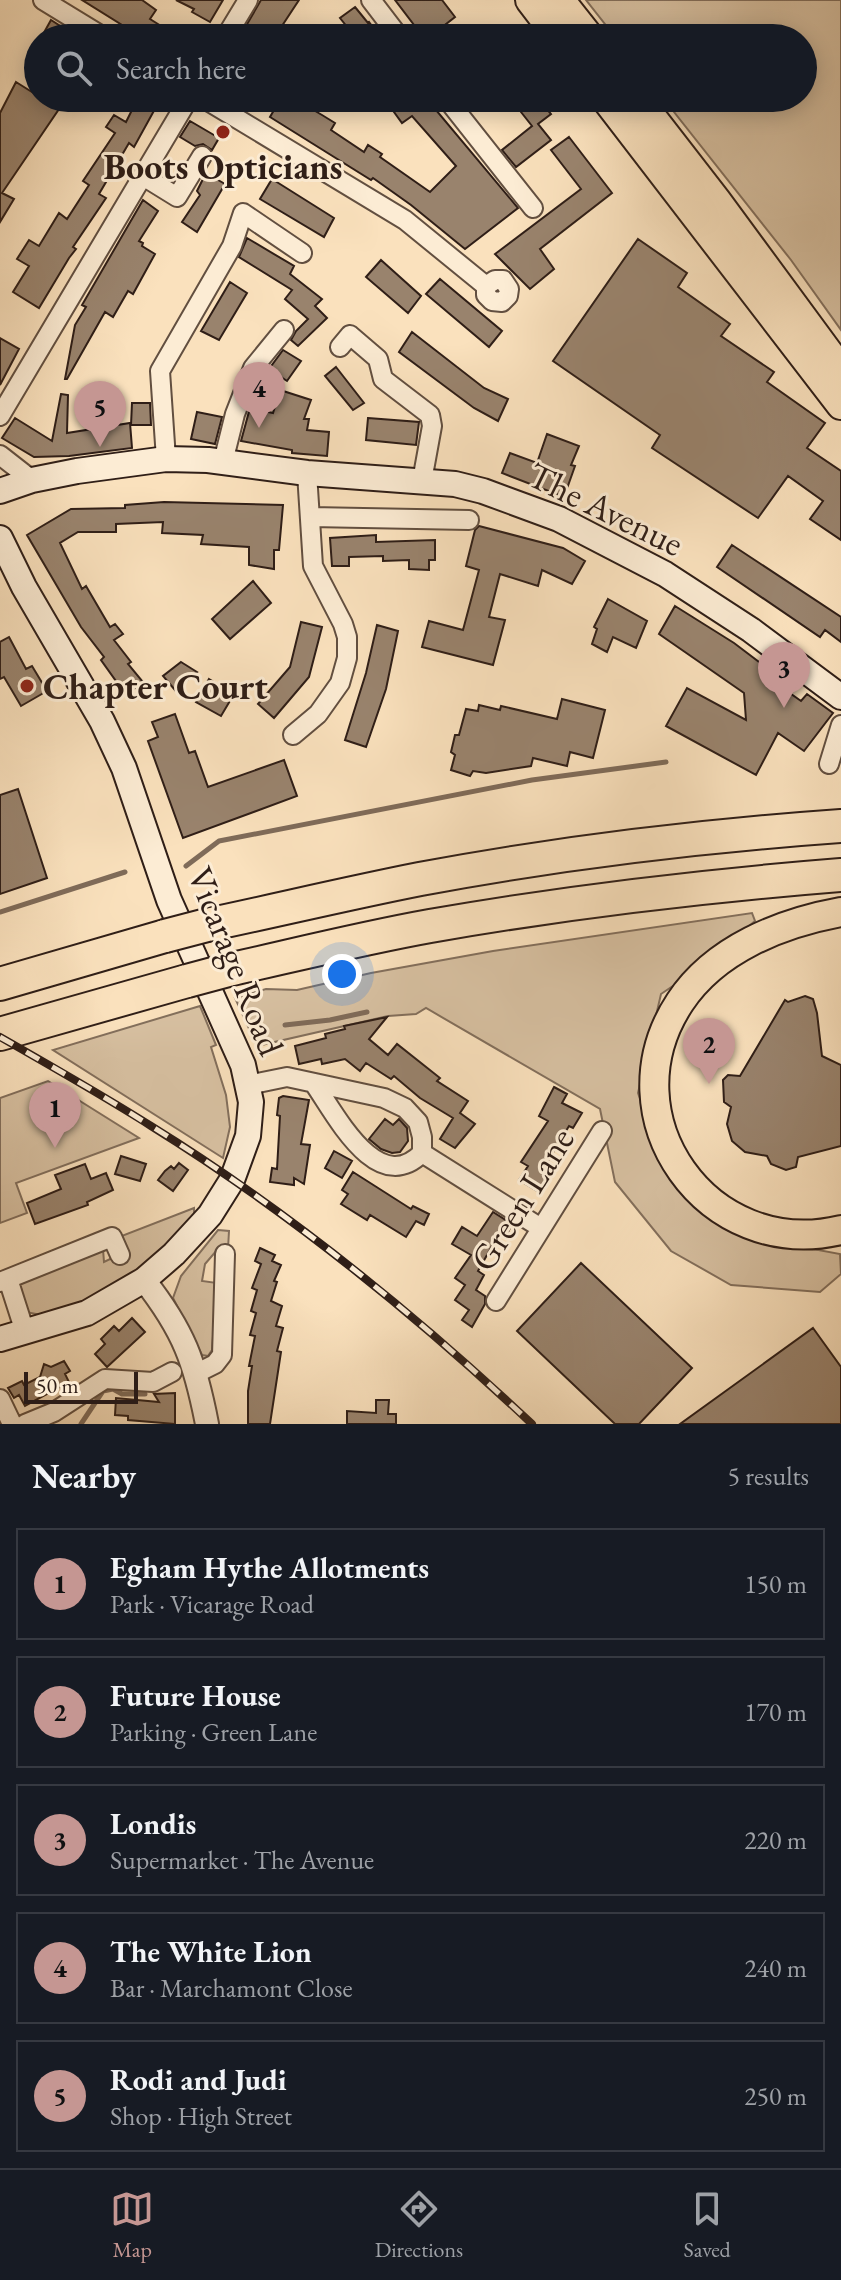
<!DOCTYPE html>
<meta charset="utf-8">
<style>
body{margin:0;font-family:"EB Garamond",serif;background:#20242c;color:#f1f3f6}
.scale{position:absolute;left:24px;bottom:20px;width:114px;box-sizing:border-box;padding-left:8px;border:4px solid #2f1e17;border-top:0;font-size:22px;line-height:28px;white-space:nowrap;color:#2f1e17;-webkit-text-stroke:6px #fcecd4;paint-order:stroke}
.you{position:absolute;left:342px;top:974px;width:28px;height:28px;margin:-20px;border:6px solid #fff;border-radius:50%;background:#1a73e8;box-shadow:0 0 0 12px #1a73e833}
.badge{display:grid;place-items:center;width:52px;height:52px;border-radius:50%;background:#c59692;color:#111;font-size:26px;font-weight:700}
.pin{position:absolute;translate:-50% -66px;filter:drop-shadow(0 2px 4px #0008)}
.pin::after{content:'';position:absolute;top:42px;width:28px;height:24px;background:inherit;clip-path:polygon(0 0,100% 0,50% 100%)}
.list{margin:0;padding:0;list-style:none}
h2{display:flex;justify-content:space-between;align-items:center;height:104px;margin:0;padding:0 32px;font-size:34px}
h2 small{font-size:26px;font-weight:400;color:#9ea1a6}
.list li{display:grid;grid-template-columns:52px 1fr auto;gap:24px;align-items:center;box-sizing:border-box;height:112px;margin:0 16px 16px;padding:0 16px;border:2px solid #363941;border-radius:0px}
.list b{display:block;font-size:30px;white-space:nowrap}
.list p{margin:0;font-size:26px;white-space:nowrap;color:#9ea1a6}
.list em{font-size:26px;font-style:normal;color:#9ea1a6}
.icon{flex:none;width:44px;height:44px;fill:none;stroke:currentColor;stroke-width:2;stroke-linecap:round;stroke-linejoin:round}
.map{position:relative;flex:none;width:841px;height:1424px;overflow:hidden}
.search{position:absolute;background:#171b24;box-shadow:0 4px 20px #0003;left:24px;right:24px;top:24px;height:88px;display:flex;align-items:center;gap:20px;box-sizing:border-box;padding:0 28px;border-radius:44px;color:#9ea1a6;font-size:30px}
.sheet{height:744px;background:#171b24}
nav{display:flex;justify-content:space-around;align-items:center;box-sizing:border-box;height:112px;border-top:2px solid #363941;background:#171b24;font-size:22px;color:#9ea1a6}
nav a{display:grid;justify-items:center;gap:4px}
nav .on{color:#c59692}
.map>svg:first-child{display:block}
.green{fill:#d7c0a1;stroke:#836f5c;stroke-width:2}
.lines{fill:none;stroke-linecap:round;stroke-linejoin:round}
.stream{stroke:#7f6b59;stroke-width:5}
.building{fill:#99836d;stroke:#2f1e17;stroke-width:2}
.minor-casing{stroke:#624f40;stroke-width:22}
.tertiary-casing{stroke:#624f40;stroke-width:26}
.secondary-casing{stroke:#2f1e17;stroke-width:28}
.primary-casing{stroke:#2f1e17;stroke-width:32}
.motorway-casing{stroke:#2f1e17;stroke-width:36}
.minor{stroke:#fcecd4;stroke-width:18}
.tertiary{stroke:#fcecd4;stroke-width:22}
.secondary{stroke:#fcecd4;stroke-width:24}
.primary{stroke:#fae1bd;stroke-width:28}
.motorway{stroke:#fae1bd;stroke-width:32}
.rail-casing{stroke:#2f1e17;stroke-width:8}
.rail{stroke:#fcecd4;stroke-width:5;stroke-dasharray:15;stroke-linecap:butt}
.motorway-bridge-casing{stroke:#2f1e17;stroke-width:36;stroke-linecap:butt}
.motorway-bridge{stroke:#fae1bd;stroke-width:32}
.poi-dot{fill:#8f2418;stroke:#fcecd4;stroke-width:3}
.labels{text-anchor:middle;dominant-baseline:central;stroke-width:6;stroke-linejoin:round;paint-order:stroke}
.poi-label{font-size:36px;font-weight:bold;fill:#2f1e17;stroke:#fcecd4}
.street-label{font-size:36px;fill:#2f1e17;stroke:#fcecd4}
</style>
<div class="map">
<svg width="841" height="1424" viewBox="0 0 841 1424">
<rect width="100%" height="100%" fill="#fae1bd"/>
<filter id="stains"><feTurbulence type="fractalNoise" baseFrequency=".0025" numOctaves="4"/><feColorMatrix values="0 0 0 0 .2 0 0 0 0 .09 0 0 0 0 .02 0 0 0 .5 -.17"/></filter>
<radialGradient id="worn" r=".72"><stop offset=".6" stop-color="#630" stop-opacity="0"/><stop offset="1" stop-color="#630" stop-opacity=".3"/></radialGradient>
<path class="green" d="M586 0H841V330L791 260 663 98H803V38H616Z
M752 913 755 921 689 975 661 994 638 1093 663 1166 697 1208 754 1238 840 1254 841 1274 820 1292 731 1285 671 1251 615 1182 600 1109 426 1008 416 1014 388 1016 257 1046 235 998 266 989 297 990 371 973 493 951Z
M200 1006 216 1045 211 1047 226 1095 230 1127 223 1158 53 1050Z
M48 1081 139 1138 16 1183 27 1213 0 1223V1098Z
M194 1208V1216L149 1264 89 1301 46 1316 26 1312 20 1283 103 1249 104 1262 125 1252 119 1237Z
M218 1230 229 1231 228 1249 217 1250 205 1264 202 1281 217 1283 212 1350 208 1356 202 1355 173 1298 181 1276Z"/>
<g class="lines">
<path class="stream" d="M186 866 219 841 532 780 666 762
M0 912 125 872
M285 1025 330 1020 367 1012
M81 1424 103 1391 113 1389 122 1394H145"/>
</g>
<path class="building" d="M82 0H142L156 10 150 19 180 38H143Z
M176 0H223L210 22 192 12 194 9Z
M261 0H299L274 38H239Z
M395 0H442L455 17 441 28 449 38H424Z
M355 7 368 23 369 22 381 38H356L340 18Z
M51 20 79 38H41Z
M16 82 59 109 2 193 14 199 0 222V113Z
M138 98H161L134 147 129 143 99 194 106 198 73 247 76 249 69 258 39 308 13 292 29 266 17 259 29 240 39 246 59 213 67 219 89 185 83 181 115 133 106 127 114 115 126 122Z
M281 98H293L322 115 335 123 331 130 364 152 368 145 382 154 380 157 430 192 456 166 412 116 402 123 394 112 404 105 399 98H426L518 208 465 249 411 205 373 178 371 180 270 117Z
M510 98H538L551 114 538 124 551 140 516 167 502 150 532 126Z
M190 121 219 138 212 150 203 144 195 146 180 137Z
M569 137 612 193 540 249 554 269 530 289 495 254 581 189 551 150Z
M206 173 225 184 197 232 182 222 200 195 197 191Z
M272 179 334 218 324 237 260 199Z
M143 200 158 211 139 241 143 243 142 246 155 254 133 294 128 291 113 317 105 312 67 379H65L75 325 86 307 82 305Z
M247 238 294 266 290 274 322 299 315 306 327 318 298 346 291 340 296 331 308 319 285 299 292 290 239 257Z
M638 239 687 273 678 287 730 324 721 336 774 372 767 382 825 423 807 448 841 471V540L810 519 823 501 788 476 758 518 652 448 660 435 553 361Z
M381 260 421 296 408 313 366 277Z
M440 279 502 331 489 347 426 294Z
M230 282 247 293 219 340 201 331Z
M412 332 484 388 508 399 498 421 474 408 399 352Z
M0 338 19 349 0 385Z
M283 350 301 361 287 381 269 369Z
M336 367 364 403 353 410 325 376Z
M280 390 311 400 304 419H309L307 430 329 432 327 456 292 453V450L241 441 250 408 273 413Z
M61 394 68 395 67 433 130 423 132 448 69 456 34 457 2 438 15 418 52 441Z
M132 403H150L151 425H131Z
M197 412 222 417 215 444 191 439Z
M368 418 419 422 416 445 366 440Z
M547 434 579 446 571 465 575 466 564 497 502 473 510 453 537 463Z
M164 502 283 505 279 550H274V569L249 565V547L201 544 203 535 162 533 163 522 116 524V532H78L60 543 82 589 86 586 110 627 115 624 123 634 114 640 131 662 128 664 143 682 126 695 101 660 104 657 81 627 27 535 71 509 125 508V505Z
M479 526 563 548 585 561 572 584 542 570 538 586 500 574 489 617 505 620 493 665 422 647 429 621 463 630 479 570 466 566 475 530Z
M376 535V542L435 540V560H429V570L409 569V560L383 561V556L349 557V566H332L330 538Z
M732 545 841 617V642L825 630 820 637 717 567Z
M253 581 271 603 230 639 212 619Z
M608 599 647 621 636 648 613 637 607 652 592 644 597 629 594 627Z
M675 606 734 643 784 681 780 686 801 701 807 694 833 713 804 751 778 733 756 775 666 726 687 688 746 720 744 693 659 634Z
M301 622 322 627 309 677 274 718 258 704 290 667Z
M377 625 398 631 386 689 366 747 345 740 366 673Z
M9 637 26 669 32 666 47 691 21 706 4 677 0 679V642Z
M181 662 197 672 175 690 163 676Z
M209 679 234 694 221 716 196 702Z
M562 699 605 710 593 758 570 752 567 766 533 758 531 766 486 773 473 771 470 776 451 770 455 755 451 752 455 735H459L466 709 478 711 479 705 500 710 501 706 557 719Z
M175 714 189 753 195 751 208 787 284 760 297 796 183 838 148 741 158 737 152 722Z
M18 789 47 878 0 894V795Z
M805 996 813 999 817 1013 822 1056 841 1065V1146L798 1157 796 1167 786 1170 771 1164 767 1156 745 1152 732 1141 727 1124 731 1107 724 1102 723 1080 728 1075 740 1076 785 1000 788 1002Z
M387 1017 369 1039 388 1055 397 1044 440 1078 437 1081 468 1101 460 1113 475 1124 455 1148 440 1139 453 1118 420 1098 394 1076 391 1079 366 1063 360 1071 345 1059 322 1064 321 1059 299 1064 295 1046 326 1038 325 1034 345 1029 344 1026Z
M554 1087 567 1094 562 1103 582 1113 573 1128 569 1126 546 1164 553 1168 539 1192 519 1180 528 1166 521 1162 548 1121 539 1116Z
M283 1096 309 1100 301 1144 310 1145 304 1184 294 1178V1185L270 1182 272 1168 277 1169 280 1116 277 1115 279 1098Z
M385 1119 393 1125 399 1119 407 1128 408 1141 400 1152 392 1153 381 1149 369 1139Z
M334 1151 352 1161 342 1178 325 1168Z
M121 1156 146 1164 140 1181 115 1174Z
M179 1163 188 1170 173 1191 158 1180 165 1171 171 1166 174 1169Z
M85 1164 91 1179 106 1173 113 1190 87 1202 88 1205 35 1224 27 1203 61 1189 55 1175Z
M353 1172 411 1209 413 1206 429 1214 424 1225 416 1221 406 1237 370 1215 367 1220 341 1204 348 1194 342 1190Z
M493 1212 512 1224 506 1236 500 1232 478 1271 484 1275 476 1290 485 1296V1304L472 1327 462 1320 469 1310 455 1300 465 1285 455 1278 471 1255 452 1244 462 1227 477 1236Z
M260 1248 275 1255 272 1261 281 1265 274 1281 277 1282 271 1301 282 1306 276 1326 283 1328 277 1351 281 1352 270 1424H248V1391L252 1366H249L255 1336 250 1335 256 1313 251 1311 257 1290 252 1288 261 1264 255 1261Z
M581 1263 692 1368 639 1424H615L517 1331Z
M132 1318 145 1332 107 1367 95 1354 105 1344 101 1339 114 1326 119 1331Z
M813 1328 841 1367V1424H680Z
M64 1361 70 1371 65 1374 69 1382 25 1406 19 1395 14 1398 8 1388 22 1381 24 1385 40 1377 44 1364 51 1367Z
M175 1393V1424L128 1420V1416L115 1415 116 1398 159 1402 154 1394Z
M376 1400H389L388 1414H396V1424H347V1411L376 1413Z"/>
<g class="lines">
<defs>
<path id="minor" d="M43 0 105 38
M371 0 400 38
M225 38 248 0
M203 98 405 220 486 286V295L492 301 502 302 508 296 509 289 503 280H495L486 286
M446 98 533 208
M143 176 177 197 202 156
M340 347 350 335 378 359 383 379 430 415 432 426 422 481
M0 416 189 98
M0 455 32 480
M166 459 160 371 232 246 243 213 302 253
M223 462 235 414 253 368 284 330
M311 517 469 520
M293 735 318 714 340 683 347 658V637L343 624 313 566 307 473
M829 764 841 725
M248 1085 287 1077 384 1098 405 1108 418 1122 422 1137V1153C378 1197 337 1117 315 1085
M422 1153 541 1228
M8 1279 25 1332
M0 1282 112 1237 120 1255
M496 1301 602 1131
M197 1373 215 1364 222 1355 225 1254
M0 1399 12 1424
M25 1424 54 1412 105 1379 153 1382 172 1372"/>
<path id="tertiary" d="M144 1280C184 1331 195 1362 207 1424"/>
<path id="secondary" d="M0 491 32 480 77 471 166 459 208 460 307 473 455 484 483 491 559 519 665 574 751 630 841 697
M0 538 24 587 102 721 124 768 169 900 243 1065 251 1102 248 1136 232 1180 210 1215 174 1254 144 1280 87 1313 0 1339"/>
<path id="primary" d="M530 0 559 38
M560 0 590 38
M605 98 841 405
M637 98 716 200 841 370
M841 912C781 923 715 949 680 1002 604 1117 708 1262 841 1230"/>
<path id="motorway" d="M207 925C278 910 349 893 420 879 559 853 700 836 841 826
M228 970C295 955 363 938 430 926 567 902 703 886 841 875
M0 984 165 936
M0 1034 187 981"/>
</defs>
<use href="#minor" class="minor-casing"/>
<use href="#tertiary" class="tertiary-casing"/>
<use href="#secondary" class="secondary-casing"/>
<use href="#primary" class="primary-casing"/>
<use href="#motorway" class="motorway-casing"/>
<use href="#minor" class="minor"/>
<use href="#tertiary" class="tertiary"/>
<use href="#secondary" class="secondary"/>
<use href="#primary" class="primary"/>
<use href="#motorway" class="motorway"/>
<defs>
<path id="rail" d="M0 1037C51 1066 102 1095 151 1126 288 1211 415 1314 532 1424"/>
</defs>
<use href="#rail" class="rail-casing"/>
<use href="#rail" class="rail"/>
<defs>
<path id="motorway-bridge" d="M165 936 207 925
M187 981 228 970"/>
</defs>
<use href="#motorway-bridge" class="motorway-bridge-casing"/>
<use href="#motorway-bridge" class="motorway-bridge"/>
</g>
<g class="poi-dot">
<circle cx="223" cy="132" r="8"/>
<circle cx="27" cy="686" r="8"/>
</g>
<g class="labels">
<g class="poi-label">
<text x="223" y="166">Boots Opticians</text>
<text x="43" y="686" text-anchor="start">Chapter Court</text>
</g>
<g class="street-label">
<text transform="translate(606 509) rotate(26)">The Avenue</text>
<text transform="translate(236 961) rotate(68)">Vicarage Road</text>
<text transform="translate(522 1199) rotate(-58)">Green Lane</text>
</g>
</g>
<rect width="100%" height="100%" filter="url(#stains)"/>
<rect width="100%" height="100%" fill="url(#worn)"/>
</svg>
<div class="scale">50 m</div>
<div class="you"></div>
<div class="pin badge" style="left:55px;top:1148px">1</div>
<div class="pin badge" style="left:709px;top:1084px">2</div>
<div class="pin badge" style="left:784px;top:708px">3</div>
<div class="pin badge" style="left:259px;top:428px">4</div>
<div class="pin badge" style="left:100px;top:447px">5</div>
<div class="search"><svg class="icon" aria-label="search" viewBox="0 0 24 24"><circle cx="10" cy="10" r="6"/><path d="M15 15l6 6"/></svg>Search here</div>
</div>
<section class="sheet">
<h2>Nearby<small>5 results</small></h2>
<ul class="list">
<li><span class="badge">1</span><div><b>Egham Hythe Allotments</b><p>Park · Vicarage Road</p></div><em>150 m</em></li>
<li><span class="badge">2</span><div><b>Future House</b><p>Parking · Green Lane</p></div><em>170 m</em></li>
<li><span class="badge">3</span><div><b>Londis</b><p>Supermarket · The Avenue</p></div><em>220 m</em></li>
<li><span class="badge">4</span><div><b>The White Lion</b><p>Bar · Marchamont Close</p></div><em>240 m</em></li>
<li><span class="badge">5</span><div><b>Rodi and Judi</b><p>Shop · High Street</p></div><em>250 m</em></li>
</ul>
</section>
<nav>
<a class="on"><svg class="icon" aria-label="map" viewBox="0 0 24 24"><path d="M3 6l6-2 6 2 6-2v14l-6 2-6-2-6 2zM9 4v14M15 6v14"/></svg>Map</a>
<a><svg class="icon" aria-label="directions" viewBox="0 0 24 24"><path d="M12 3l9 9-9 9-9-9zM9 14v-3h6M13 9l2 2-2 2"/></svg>Directions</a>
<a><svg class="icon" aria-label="saved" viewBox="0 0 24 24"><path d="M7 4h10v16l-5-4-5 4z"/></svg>Saved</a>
</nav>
